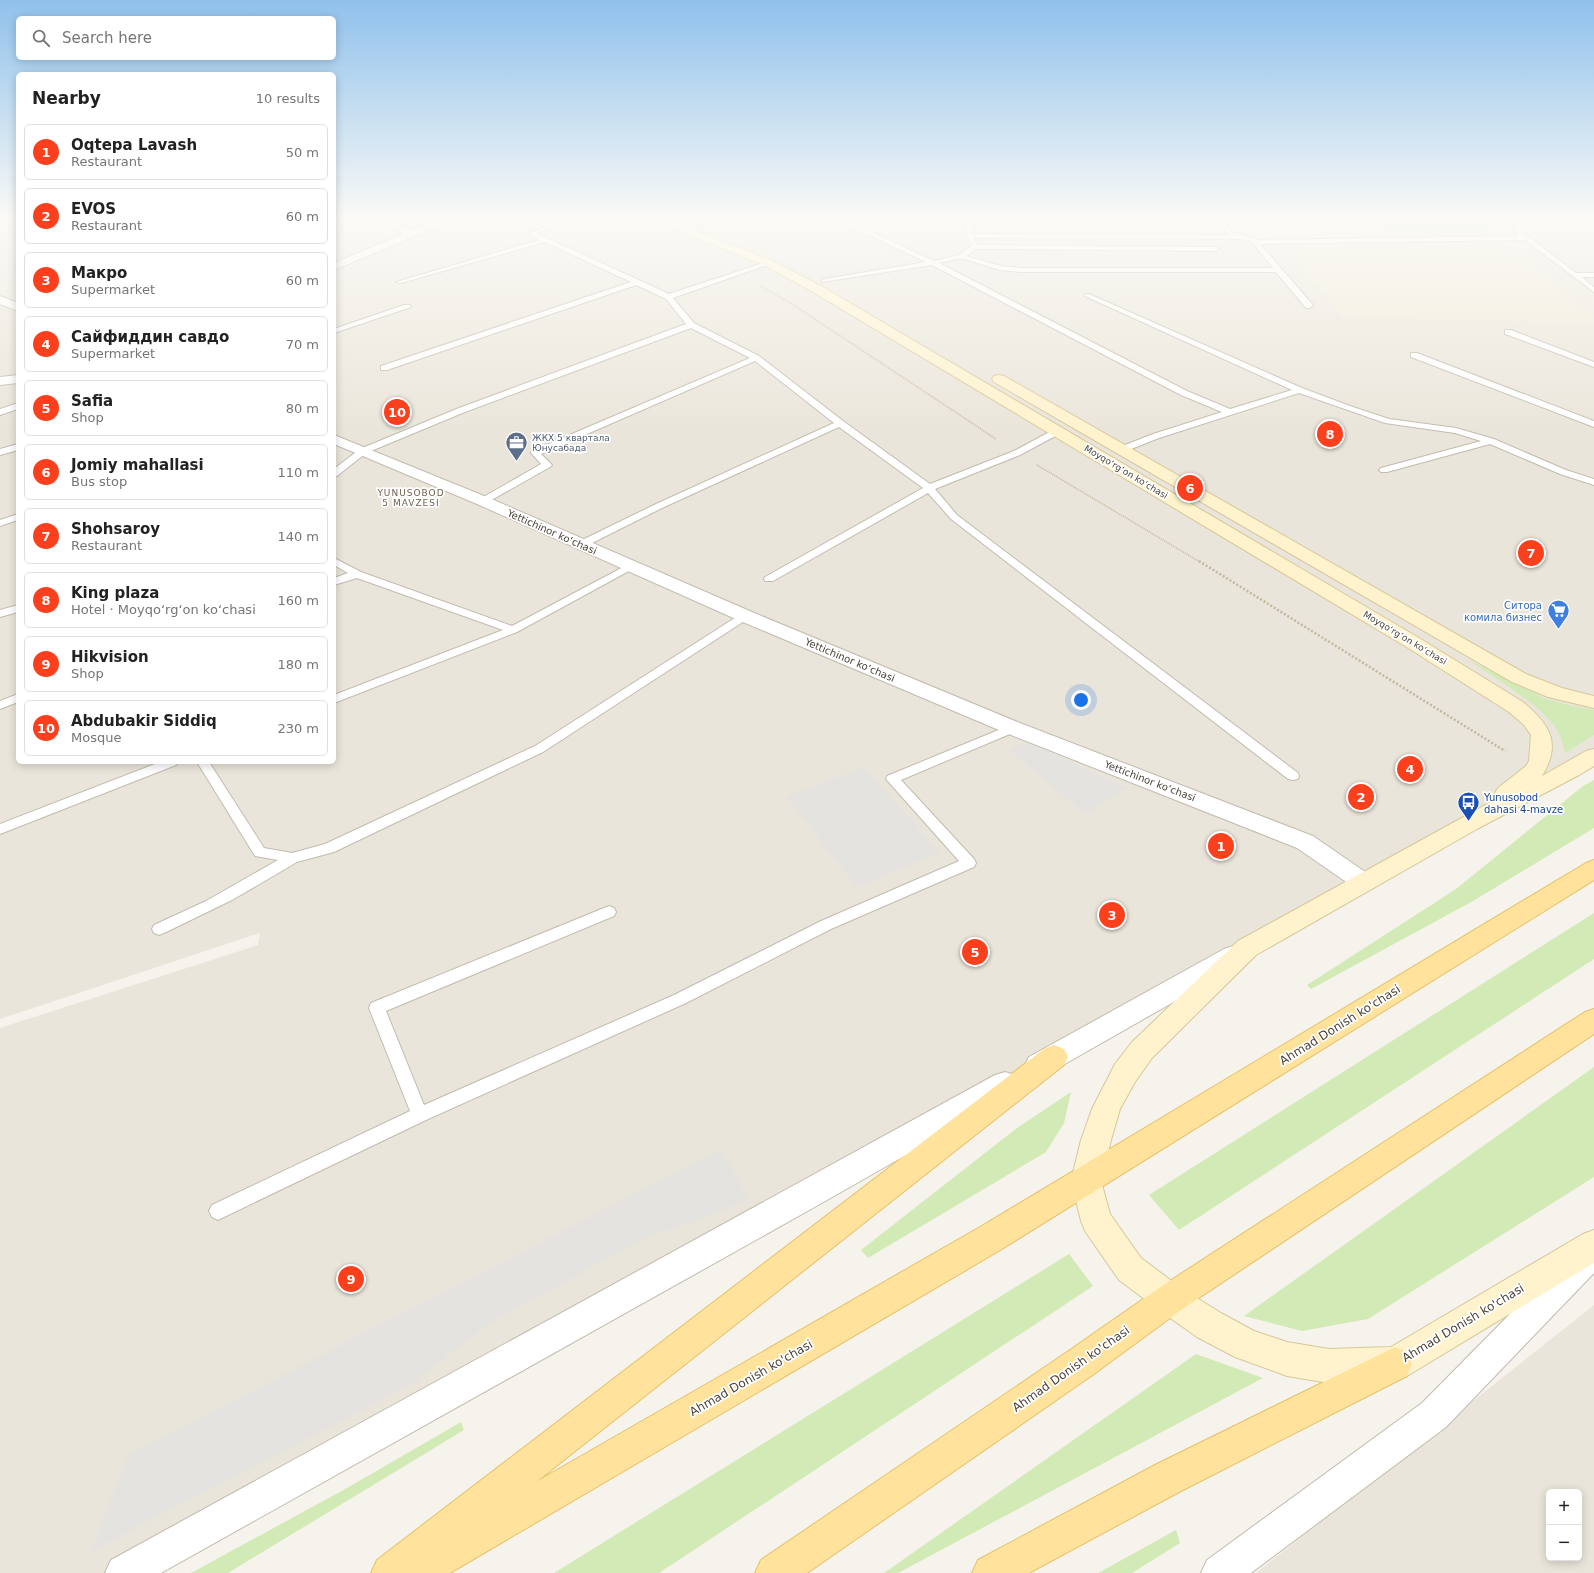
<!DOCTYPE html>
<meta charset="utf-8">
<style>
body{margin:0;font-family:"DejaVu Sans",sans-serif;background:#f6f6f6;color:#222}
.controls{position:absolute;right:12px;bottom:12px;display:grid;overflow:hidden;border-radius:6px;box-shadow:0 2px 10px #0003}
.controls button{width:36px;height:36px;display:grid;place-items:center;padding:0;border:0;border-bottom:1px solid #e0e0e0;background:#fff;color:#222;font:20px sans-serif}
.you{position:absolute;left:1081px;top:700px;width:14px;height:14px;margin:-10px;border:3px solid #fff;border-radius:50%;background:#1a73e8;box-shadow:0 0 0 6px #1a73e833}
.badge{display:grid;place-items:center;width:26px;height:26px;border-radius:50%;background:#fc3f1d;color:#fff;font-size:13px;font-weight:700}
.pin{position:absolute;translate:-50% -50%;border:2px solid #fff;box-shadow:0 1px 4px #0006}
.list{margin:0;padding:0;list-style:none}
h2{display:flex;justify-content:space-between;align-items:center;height:52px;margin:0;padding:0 16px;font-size:17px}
h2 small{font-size:13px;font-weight:400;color:#767676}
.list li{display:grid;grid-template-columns:26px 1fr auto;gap:12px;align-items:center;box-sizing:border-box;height:56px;margin:0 8px 8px;padding:0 8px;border:1px solid #e0e0e0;border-radius:6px}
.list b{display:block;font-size:15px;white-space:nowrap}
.list p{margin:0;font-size:13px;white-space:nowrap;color:#767676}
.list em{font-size:13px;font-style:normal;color:#767676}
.icon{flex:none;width:22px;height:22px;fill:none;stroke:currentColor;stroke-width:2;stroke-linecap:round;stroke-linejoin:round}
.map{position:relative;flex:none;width:1594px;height:1573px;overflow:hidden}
.search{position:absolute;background:#fff;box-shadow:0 2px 10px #0003;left:16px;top:16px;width:320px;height:44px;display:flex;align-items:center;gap:10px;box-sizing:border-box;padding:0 14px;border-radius:6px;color:#767676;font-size:15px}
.panel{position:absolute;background:#fff;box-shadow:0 2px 10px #0003;left:16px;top:72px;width:320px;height:692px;border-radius:6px}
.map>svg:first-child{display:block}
.residential{fill:#eae5da;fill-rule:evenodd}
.education{fill:#efe8d6}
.green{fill:#d2eab5}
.parking{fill:#e5e3e0}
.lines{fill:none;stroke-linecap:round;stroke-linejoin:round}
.service-casing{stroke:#c2bbae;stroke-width:2}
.minor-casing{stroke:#c2bbae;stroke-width:2}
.tertiary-casing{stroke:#c2bbae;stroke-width:2}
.secondary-casing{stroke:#d6c79b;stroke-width:2}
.primary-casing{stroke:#e6c16a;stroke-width:2}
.path-far1{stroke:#c4b79f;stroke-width:1.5;stroke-dasharray:1 1;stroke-linecap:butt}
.path{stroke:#c4b79f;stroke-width:2.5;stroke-dasharray:2 2;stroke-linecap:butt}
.service{fill:#fff;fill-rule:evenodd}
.minor{fill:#fff;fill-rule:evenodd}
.tertiary{fill:#fff;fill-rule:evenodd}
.secondary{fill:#fff3cd;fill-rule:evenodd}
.primary{fill:#ffe39c;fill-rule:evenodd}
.labels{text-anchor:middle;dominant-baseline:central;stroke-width:3.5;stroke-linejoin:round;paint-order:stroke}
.far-service-label{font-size:9px;fill:#4e5e75;stroke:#fff;text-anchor:start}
.far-street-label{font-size:9px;fill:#4b4439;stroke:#fff}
.far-neighbourhood-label{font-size:9px;letter-spacing:1px;fill:#6e6250;stroke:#fff}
.street-label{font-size:10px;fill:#4b4439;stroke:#fff}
.shop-label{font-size:10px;fill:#366cbe;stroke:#fff;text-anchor:end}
.transit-label{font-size:10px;fill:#164399;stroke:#fff;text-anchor:start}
.near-street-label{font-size:12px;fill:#4b4439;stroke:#fff}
</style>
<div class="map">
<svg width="1594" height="1573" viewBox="0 0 1594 1573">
<rect width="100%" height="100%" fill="#f6f3ec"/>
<path class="residential" d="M0 216H18V762H334V216H1594V756L124 1573H0V1028L258 945 260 933 0 1019Z
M1594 1305V1573H1256ZM1549 1492H1579V1558H1549Z"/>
<path class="education" d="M1240 216H1497L1498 235 1259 236Z
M1536 216H1594V231L1559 232Z
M1290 250 1516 253 1594 319V322L1343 318Z"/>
<path class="green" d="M1373 216H1468L1487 231H1390Z
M1467 659 1546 699 1568 705 1594 710V735L1565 753C1563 744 1561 735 1555 727 1536 701 1494 678 1467 659Z
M1594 780V828L1473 901 1311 989 1307 985 1456 889 1583 786Z
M1594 913V959L1179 1230 1149 1195Z
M1594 1067V1177L1368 1319 1302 1331 1244 1316Z
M1071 1092 1064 1123 1046 1152 868 1258 861 1250 1017 1128Z
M1069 1254 1093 1286 659 1573H554Z
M1196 1354 1263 1378 898 1573H884Z
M461 1422 464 1430 228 1573H191L347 1488Z
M1176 1530 1180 1543 1132 1573H1098Z"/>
<path class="parking" d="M1027 742 1128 788 1085 814 1009 750Z
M864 767 940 852 857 887 786 797Z
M721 1149 748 1198 709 1217 645 1238 490 1323 409 1386 91 1551 128 1455Z"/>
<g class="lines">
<defs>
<path id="service" d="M516 216C529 214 540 223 552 225 562 226 581 216 595 216L594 217 536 233 669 294 766 262H770V264L673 298 694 323 759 356 843 421 930 484 1014 451 1055 429H1061L1062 431 1061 433 1020 455 935 489 957 515 1298 773 1299 776 1298 779 1293 780 1288 779 951 519 928 493 773 581H765L764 579 765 577 923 488 839 427 662 508 584 547H576L575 545 576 543 656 504 834 423 755 361 541 454 552 465 550 467 486 503H480L478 501 480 499 541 464 531 453 532 451 750 358 691 328 465 412 366 453 337 476 334 477V469L360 449 459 408 686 324 666 299 636 285 387 370H381V366L631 282 545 242 401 283 396 282 539 240 527 233 546 227Z
M724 216H733L700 225 697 223Z
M829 216H836L934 261 959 255 972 246 967 236 963 216H969L973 234 1229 235 1213 216H1219L1233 233 1258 240 1517 236 1514 216H1520L1522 234 1529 237 1576 273H1594V277H1582L1594 287V292L1525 240 1260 244 1312 304 1313 306 1309 308H1306L1276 272H1020L1000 270 961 258 939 263 1187 391 1230 409 1292 390 1085 296V294H1089L1302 388 1350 406 1389 419 1456 428 1494 439 1566 470 1594 479V485L1560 474 1490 444 1387 472H1381L1379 470 1381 468 1481 441 1455 433 1385 423 1299 393 1159 438 1126 451H1120L1119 449 1120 447 1153 434 1222 412 1181 395 932 265 822 282V280L824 279 926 262ZM974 238 1240 239 1252 242 1273 268H1020L1001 266 966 256 977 249 1216 251 1219 249 1216 247 978 245Z
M404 305H410L411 307 334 333V329Z
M1505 330H1511L1594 362V367L1505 334Z
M1411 353H1417L1594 421V427L1411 357Z
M18 403V409L0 415V409Z
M18 444V450L0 455V449Z
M18 514V520L0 526V520Z
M334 558 361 572 512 626 629 564 633 563 638 566 517 632 334 703V695L503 630 357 578 334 585V578L348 573 334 565Z
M18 605V612L0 617V610Z
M745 613 749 614 750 616 749 618 543 752 334 852 297 862 232 900 164 933 159 935 154 933 152 929 154 925 206 901 278 860 255 856 197 762H209L264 848 292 853 325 844 535 746 741 614Z
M18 694V702L0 709V701Z
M1013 724 1017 725 1019 728 1017 731 901 780 974 859 976 863 974 867 831 929 686 1003 426 1120 224 1217 218 1220 212 1217 209 1211 212 1205 410 1111 369 1008 371 1003 604 908 609 906 614 908 616 912 614 916 386 1011 424 1105 674 995 821 921 959 861 886 779 887 776Z
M160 762H178L176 765 0 834V824Z"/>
<path id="minor" d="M370 216H382L412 230 446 216H459L458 218 334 270V263L403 234Z
M0 296 18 303V311L0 304Z
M18 375V383L0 385V377Z
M334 435 489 498 752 612 1020 723 1313 836 1371 876 1375 882 1371 888 1363 891 1355 888 1297 848 1006 733 738 620 477 504 334 444Z"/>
<path id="tertiary" d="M1233 946 1242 949 1246 956 1242 963 1049 1073 1039 1077 1029 1073 1025 1065 1029 1057 1224 949Z
M1005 1072 1015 1075 1019 1084 1015 1093 813 1208 161 1573H105L111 1560 995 1075Z
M1594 1236V1273L1446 1427 1251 1573H1201L1207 1560 1422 1403 1583 1240Z"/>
<path id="secondary" d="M646 216H659L772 261 821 286 1419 638 1523 702C1550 725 1562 743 1542 776L1586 751 1594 749V766L1579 775 1477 829 1256 955 1152 1058 1135 1082 1120 1109 1111 1140 1101 1181 1110 1214 1141 1258 1181 1288 1221 1313 1254 1331 1287 1342 1329 1349 1391 1347 1583 1234 1594 1230V1263L1407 1376 1395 1381 1329 1383 1287 1376 1235 1357 1197 1337 1159 1310 1119 1280 1085 1231 1081 1221 1071 1181 1081 1140 1092 1109 1115 1064 1132 1042 1238 941 1498 798 1495 793 1498 788 1526 766 1529 761 1531 735 1524 725 1509 712 1405 646 813 292 764 265 647 218Z
M999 375 1004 376 1526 674 1562 688 1594 696V708L1548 697 1512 682 994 382 992 379 994 376Z"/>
<path id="primary" d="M1594 860V880L1002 1249 450 1573H371L377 1560 1044 1049 1054 1045 1064 1049 1068 1057 1064 1065 536 1482 980 1227 1586 863Z
M1594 1009V1034L1181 1310 1094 1374 807 1573H755L761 1560 1070 1350 1159 1288 1585 1012Z
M1395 1347 1407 1352 1412 1364 1407 1376 1181 1491 1029 1573H972L978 1560 1155 1465Z"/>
</defs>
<use href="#service" class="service-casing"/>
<use href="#minor" class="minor-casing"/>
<use href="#tertiary" class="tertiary-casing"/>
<use href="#secondary" class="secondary-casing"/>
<use href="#primary" class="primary-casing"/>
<path class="path-far1" d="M612 216 629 224
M760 286 792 304 996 439
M1037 465 1200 562"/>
<path class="path" d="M1199 561 1505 751"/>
<use href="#service" class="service"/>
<use href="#minor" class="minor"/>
<use href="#tertiary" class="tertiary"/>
<use href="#secondary" class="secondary"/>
<use href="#primary" class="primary"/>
</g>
<linearGradient id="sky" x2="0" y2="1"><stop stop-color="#8fc1ec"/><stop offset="0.5" stop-color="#fbfaf6"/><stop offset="1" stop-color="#fbfaf6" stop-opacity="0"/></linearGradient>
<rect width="1594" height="436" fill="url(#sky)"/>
<defs>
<symbol id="office-pin" viewBox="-11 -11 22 30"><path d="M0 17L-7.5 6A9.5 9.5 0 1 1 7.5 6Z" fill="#5c6f8a" stroke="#fff"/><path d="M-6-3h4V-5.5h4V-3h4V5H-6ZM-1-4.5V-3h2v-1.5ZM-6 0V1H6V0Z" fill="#fff"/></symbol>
<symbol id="supermarket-pin" viewBox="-11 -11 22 30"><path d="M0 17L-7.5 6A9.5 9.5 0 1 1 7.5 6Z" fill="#3f7fe0" stroke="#fff"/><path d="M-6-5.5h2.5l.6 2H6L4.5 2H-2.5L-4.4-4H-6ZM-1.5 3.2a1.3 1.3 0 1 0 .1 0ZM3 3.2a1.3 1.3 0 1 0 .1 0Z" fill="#fff"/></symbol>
<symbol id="bus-pin" viewBox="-11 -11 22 30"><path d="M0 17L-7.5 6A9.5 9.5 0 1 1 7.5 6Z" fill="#1a4fb4" stroke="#fff"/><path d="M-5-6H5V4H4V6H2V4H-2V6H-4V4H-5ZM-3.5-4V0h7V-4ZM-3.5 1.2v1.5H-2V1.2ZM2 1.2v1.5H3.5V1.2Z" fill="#fff"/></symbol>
</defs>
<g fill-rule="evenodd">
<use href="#office-pin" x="504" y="430" width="25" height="34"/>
<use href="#supermarket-pin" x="1546" y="598" width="25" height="34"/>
<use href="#bus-pin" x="1456" y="790" width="25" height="34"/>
</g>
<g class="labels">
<g class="far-service-label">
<text x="532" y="438">ЖКХ 5 квартала<tspan x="532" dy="10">Юнусабада</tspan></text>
</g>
<g class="far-street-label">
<text transform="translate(1126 472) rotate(31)">Moyqoʻrgʻon koʻchasi</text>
<text transform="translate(1405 638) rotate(31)">Moyqoʻrgʻon koʻchasi</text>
</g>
<g class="far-neighbourhood-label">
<text x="411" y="493">YUNUSOBOD<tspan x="411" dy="10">5 MAVZESI</tspan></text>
</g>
<g class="street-label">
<text transform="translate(552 532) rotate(24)">Yettichinor ko‘chasi</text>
<text transform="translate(850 660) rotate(23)">Yettichinor ko‘chasi</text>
<text transform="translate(1150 781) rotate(21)">Yettichinor ko‘chasi</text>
</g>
<g class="shop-label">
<text x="1542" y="605">Ситора<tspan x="1542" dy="12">комила бизнес</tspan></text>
</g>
<g class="transit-label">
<text x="1484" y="797">Yunusobod<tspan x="1484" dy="12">dahasi 4-mavze</tspan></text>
</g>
<g class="near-street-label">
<text transform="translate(1340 1025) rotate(-32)">Ahmad Donish ko'chasi</text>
<text transform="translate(1463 1323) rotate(-31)">Ahmad Donish ko'chasi</text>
<text transform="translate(1071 1369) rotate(-35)">Ahmad Donish ko'chasi</text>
<text transform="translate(751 1378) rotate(-30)">Ahmad Donish ko'chasi</text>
</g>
</g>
</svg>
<div class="controls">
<button>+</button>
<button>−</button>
</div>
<div class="you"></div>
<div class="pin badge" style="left:1221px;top:846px">1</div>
<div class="pin badge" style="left:1361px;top:797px">2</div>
<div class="pin badge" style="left:1112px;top:915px">3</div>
<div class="pin badge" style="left:1410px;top:769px">4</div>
<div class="pin badge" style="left:975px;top:952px">5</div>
<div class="pin badge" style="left:1190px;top:488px">6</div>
<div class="pin badge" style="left:1531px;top:553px">7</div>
<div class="pin badge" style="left:1330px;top:434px">8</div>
<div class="pin badge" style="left:351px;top:1279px">9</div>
<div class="pin badge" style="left:397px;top:412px">10</div>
<div class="search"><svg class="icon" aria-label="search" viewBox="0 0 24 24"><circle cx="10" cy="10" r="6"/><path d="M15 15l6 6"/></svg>Search here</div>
<section class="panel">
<h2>Nearby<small>10 results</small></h2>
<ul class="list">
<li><span class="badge">1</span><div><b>Oqtepa Lavash</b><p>Restaurant</p></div><em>50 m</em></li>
<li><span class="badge">2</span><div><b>EVOS</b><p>Restaurant</p></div><em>60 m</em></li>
<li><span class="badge">3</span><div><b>Макро</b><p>Supermarket</p></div><em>60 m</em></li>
<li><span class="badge">4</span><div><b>Сайфиддин савдо</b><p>Supermarket</p></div><em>70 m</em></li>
<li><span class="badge">5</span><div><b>Safia</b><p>Shop</p></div><em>80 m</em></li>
<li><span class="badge">6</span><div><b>Jomiy mahallasi</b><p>Bus stop</p></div><em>110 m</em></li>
<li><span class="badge">7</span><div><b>Shohsaroy</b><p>Restaurant</p></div><em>140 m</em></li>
<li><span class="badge">8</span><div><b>King plaza</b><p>Hotel · Moyqoʻrgʻon koʻchasi</p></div><em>160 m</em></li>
<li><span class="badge">9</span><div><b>Hikvision</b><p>Shop</p></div><em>180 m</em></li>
<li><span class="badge">10</span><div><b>Abdubakir Siddiq</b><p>Mosque</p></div><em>230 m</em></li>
</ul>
</section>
</div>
